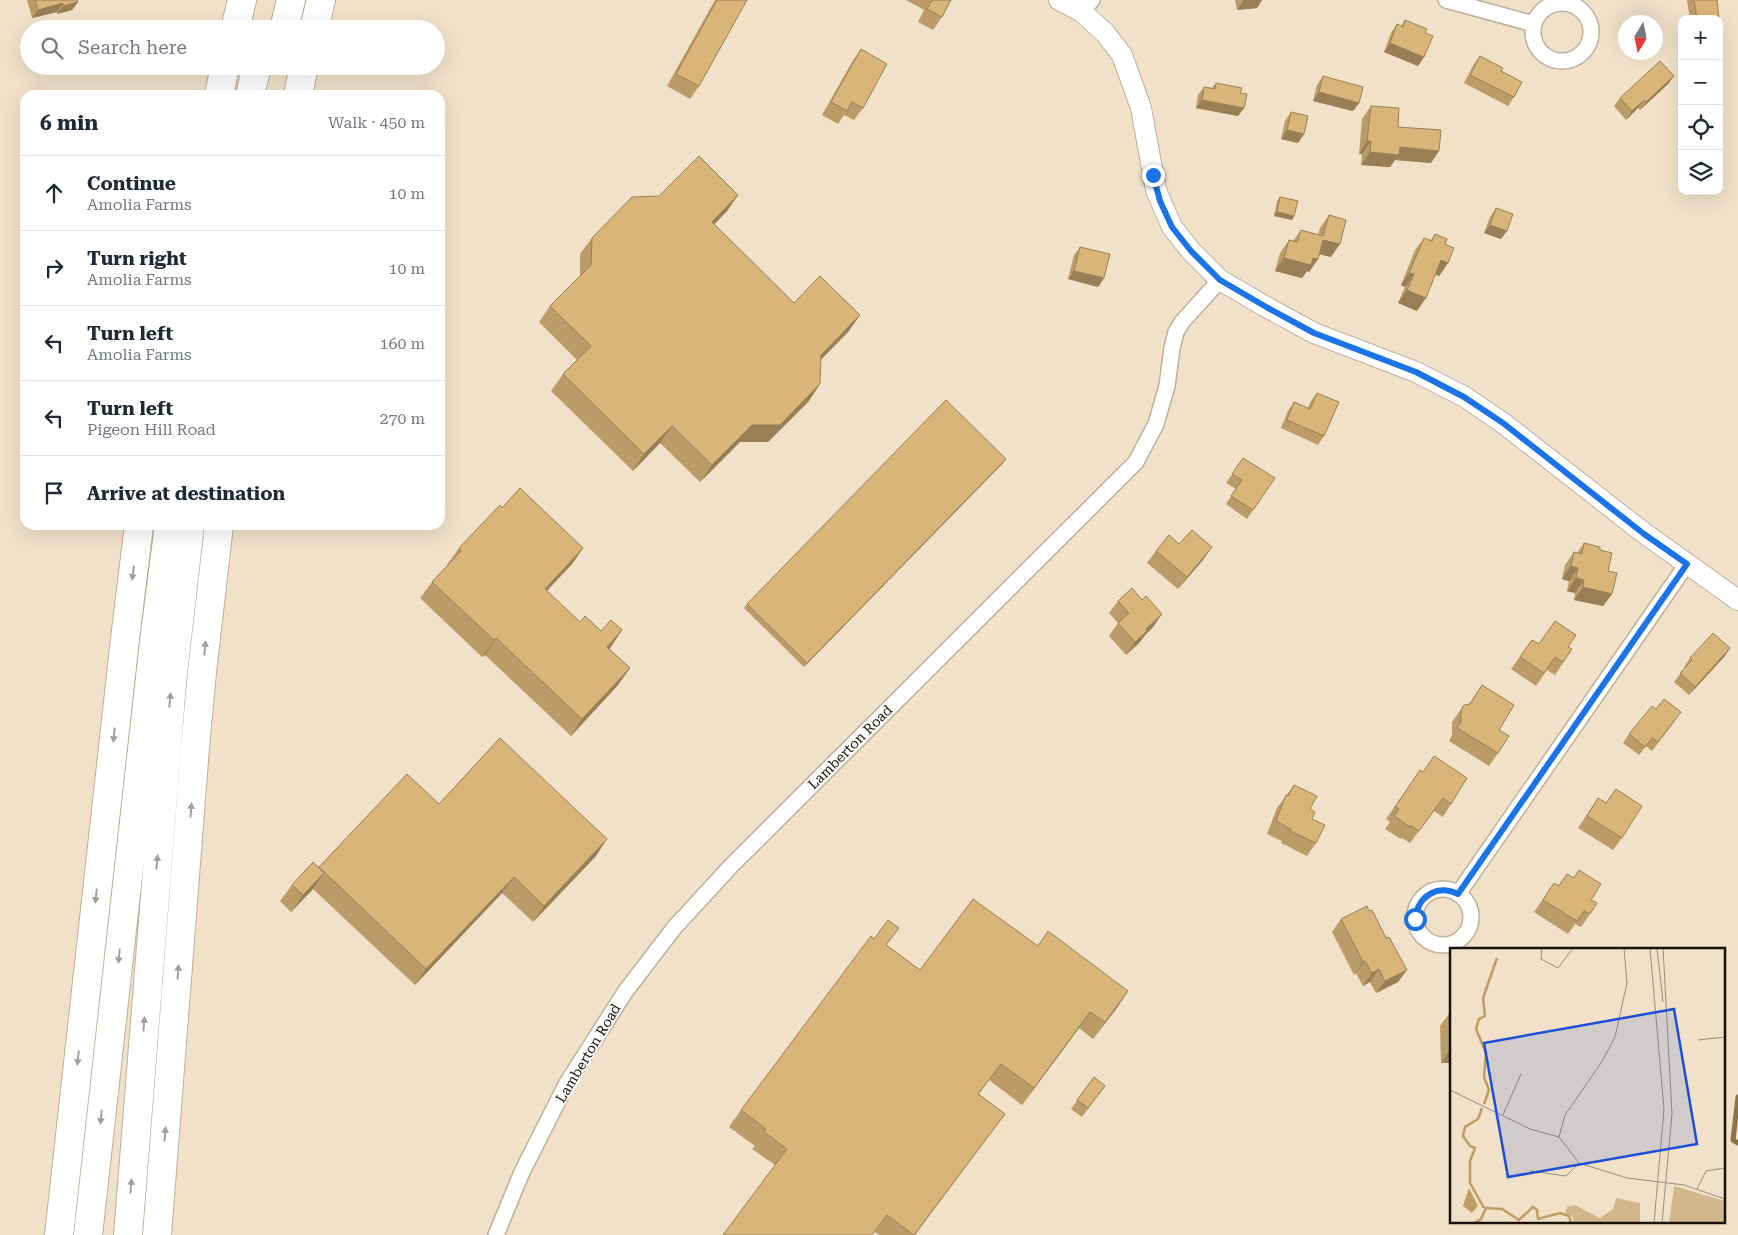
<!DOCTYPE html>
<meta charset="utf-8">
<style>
body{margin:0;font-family:"Roboto Serif",serif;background:#f6f6f7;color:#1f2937}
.controls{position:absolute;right:15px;top:15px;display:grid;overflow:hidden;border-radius:10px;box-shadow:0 5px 20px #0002}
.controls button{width:45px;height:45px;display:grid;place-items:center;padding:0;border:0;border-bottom:1px solid #e0e1e3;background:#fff;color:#1f2937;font:25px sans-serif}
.compass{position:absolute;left:1618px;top:15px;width:45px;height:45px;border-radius:50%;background:#fff;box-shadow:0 5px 20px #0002;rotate:190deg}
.stop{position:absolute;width:15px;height:15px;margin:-11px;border:4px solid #1a73e8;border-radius:50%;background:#fff}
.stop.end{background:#1a73e8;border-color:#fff;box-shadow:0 1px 5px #0008}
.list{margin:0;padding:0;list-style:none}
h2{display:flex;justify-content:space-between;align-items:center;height:65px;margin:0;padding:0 20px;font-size:21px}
h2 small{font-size:16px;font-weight:400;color:#747a83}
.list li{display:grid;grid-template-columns:32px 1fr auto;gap:15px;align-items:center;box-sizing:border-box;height:75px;padding:0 20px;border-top:1px solid #e0e1e3}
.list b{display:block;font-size:19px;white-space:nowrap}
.list p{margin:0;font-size:16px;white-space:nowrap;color:#747a83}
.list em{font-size:16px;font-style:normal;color:#747a83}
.icon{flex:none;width:28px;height:28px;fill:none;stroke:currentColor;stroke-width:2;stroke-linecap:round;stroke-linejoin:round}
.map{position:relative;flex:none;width:1738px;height:1235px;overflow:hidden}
.search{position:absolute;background:#fff;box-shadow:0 5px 20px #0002;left:20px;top:20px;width:425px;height:55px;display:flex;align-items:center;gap:12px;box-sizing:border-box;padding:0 18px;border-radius:28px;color:#747a83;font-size:19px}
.panel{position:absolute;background:#fff;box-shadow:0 5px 20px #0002;left:20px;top:90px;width:425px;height:440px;border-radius:15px}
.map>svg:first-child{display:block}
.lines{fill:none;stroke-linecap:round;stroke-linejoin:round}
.stream{stroke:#8d7347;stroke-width:5}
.minor-casing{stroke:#bfb099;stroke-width:18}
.tertiary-casing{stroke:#bfb099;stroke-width:22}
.motorway-casing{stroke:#bfb099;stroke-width:30}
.minor{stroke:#fff;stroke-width:15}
.tertiary{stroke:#fff;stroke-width:20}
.motorway{stroke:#fff;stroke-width:28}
.wall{fill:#bb9c69}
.shaded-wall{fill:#997f55}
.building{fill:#dab57a;stroke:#997f55}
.oneway{fill:#a2a09d}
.route{stroke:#1a73e8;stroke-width:6}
.labels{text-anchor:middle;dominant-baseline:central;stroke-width:4;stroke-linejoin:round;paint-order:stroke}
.street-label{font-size:14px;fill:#171209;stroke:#fff}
.inset-river{fill:none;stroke:#c09c61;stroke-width:2.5}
.inset-road{fill:none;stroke:#9a8e7c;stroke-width:1}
.view{fill:#1d4ed8;fill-opacity:0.15;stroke:#1d4ed8;stroke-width:2.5}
.inset-edge{fill:none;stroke:#171209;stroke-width:2.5}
</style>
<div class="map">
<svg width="1738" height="1235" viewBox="0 0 1738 1235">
<rect width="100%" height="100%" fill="#f1e1c9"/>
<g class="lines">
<path class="stream" d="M1738 1097 1733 1140 1738 1143"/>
<defs>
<path id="minor" d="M1446 0 1534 24
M1533 32a29 29 0 1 1 58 0a29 29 0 1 1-58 0Z
M1082 12 1092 0
M1415 917a28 28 0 1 1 56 0a28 28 0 1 1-56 0Z
M1458 894 1687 564
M496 1235 522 1172 567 1083 625 992 674 928 731 866 1136 462 1156 424 1167 386 1172 348 1176 332 1182 322 1220 280"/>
<path id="tertiary" d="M1059 0 1082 12 1105 33 1122 55 1141 108 1156 190 1172 227 1191 251 1220 280 1268 308 1314 333 1416 372 1465 397 1503 423 1644 533 1738 600"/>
<path id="motorway" d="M235 29 242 0
M284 29 291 0
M314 29 321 0
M219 95 225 66
M250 95 257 66
M298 95 304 66
M59 1235 125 639 139 525
M88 1235 154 642 169 525
M128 1235 172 683 190 525
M157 1235 195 748 202 672 219 525"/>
</defs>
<use href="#minor" class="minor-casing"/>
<use href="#tertiary" class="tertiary-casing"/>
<use href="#motorway" class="motorway-casing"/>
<use href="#minor" class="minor"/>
<use href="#tertiary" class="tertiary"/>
<use href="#motorway" class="motorway"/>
</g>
<path class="wall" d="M27 0H77L78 2 72 10 57 14V12L32 18Z
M715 0H747L699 86 690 99 667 86Z
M906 0H951L942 17 933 30 918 22 924 10Z
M1235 0H1263H1262L1257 8 1237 10Z
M1687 0H1717L1719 19H1690Z
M1405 20 1424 57 1418 66 1384 52 1391 33 1397 24 1401 26Z
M861 49 863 108 854 120 844 115 838 124 822 115 852 62Z
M1480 56 1501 71 1514 97 1508 106 1464 83 1474 64Z
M1323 76 1359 103 1353 111 1313 101 1317 85Z
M1674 76 1668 84 1640 110 1638 108 1626 120 1614 106 1620 98Z
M1216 83 1240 93 1244 108 1238 116 1196 108 1198 95 1204 87 1212 88Z
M1371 106 1398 127 1431 163 1395 160 1390 167 1361 165 1362 154H1359L1362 119Z
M1291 112 1304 134 1298 143 1281 139 1285 121Z
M738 195 727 211 714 224 794 303 860 315 848 332 820 360 809 401 768 442H740L700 482 660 443 633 471 551 391 563 374 577 360 539 322 550 306 580 276V254L592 238Z
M1280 197 1294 216 1292 220 1274 216 1277 201Z
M1496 208 1501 239 1484 233 1490 217Z
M1329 215 1331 257 1320 254 1318 259 1309 272 1307 271 1302 278 1275 271 1280 253 1289 240 1293 241 1301 230 1318 235 1320 228Z
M1435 234 1445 244 1448 263 1439 276 1435 274 1417 311 1398 303 1405 287 1401 285 1415 250 1424 238 1431 240Z
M1080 247 1104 278 1098 287 1068 279 1074 255Z
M1317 393 1324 436 1318 445 1281 428 1288 411 1294 402 1308 408 1311 401Z
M1243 458 1275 478 1247 519 1226 504 1236 489 1226 483Z
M1006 459 1003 463 804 667 744 608 747 604Z
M502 508 583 548 572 564 547 591 580 622 601 631 622 630 609 649 630 668 618 685 571 736 485 655 482 657 420 598 432 582 447 566V565L459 548Z
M1584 543 1600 550 1608 571 1612 594 1603 606 1574 600 1575 593 1567 591 1569 581 1562 579 1565 565 1574 552 1577 553Z
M1179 544 1203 560 1178 589 1147 563 1156 551Z
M1142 600 1162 614 1153 627 1146 634 1139 643 1126 655 1109 636 1118 623 1109 613 1118 601Z
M1532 640 1539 644 1572 649 1555 675 1547 670 1536 686 1511 669Z
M1730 648 1724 657 1689 695 1674 682 1685 667H1684L1690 658Z
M1482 685 1499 730 1498 753 1489 766 1449 741 1452 735V722L1464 705 1469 704Z
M1656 709 1675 721 1652 751 1646 746 1639 755 1623 743 1629 734Z
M1420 770 1451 804 1443 817 1434 811 1410 843 1402 838 1401 839 1385 829 1390 822 1386 819Z
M1294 785 1310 809 1316 843 1307 856 1281 843 1282 841 1267 834 1277 808Z
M1616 789 1622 838 1613 850 1578 828 1598 798 1606 803Z
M439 804 596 856 533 922 502 893 415 985 313 889 291 912 280 901 292 885 319 868Z
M1579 870 1591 900 1590 914 1581 927 1575 924 1568 934 1534 912 1554 883 1558 886 1567 874 1574 878Z
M1341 919 1398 982 1376 993 1370 982 1363 986 1356 973 1354 975 1332 932Z
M874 939 887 945 920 970 1038 946 1128 991 1093 1039 1079 1028 1022 1105 989 1080 979 1094 1005 1114 915 1235H879L775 1165 752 1149 755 1146 729 1127 741 1110Z
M1449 1014H1452V1063H1441L1440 1026Z
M1094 1077 1105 1086 1082 1117 1071 1109Z"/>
<path class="shaded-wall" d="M1244 0H1263H1262L1257 8 1237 10Z
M78 2 72 10 57 14 63 6Z
M63 3 57 12 32 18 38 10Z
M1390 43 1424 57 1418 66 1384 52Z
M1674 76 1668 84 1640 110 1646 102Z
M1319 92 1359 103 1353 111 1313 101Z
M1202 100 1244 108 1238 116 1196 108Z
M1644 100 1638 108 1626 120 1632 111Z
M1287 130 1304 134 1298 143 1281 139Z
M1367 141H1371L1362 154H1359Z
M1400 147 1439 151 1431 163 1395 160 1390 167 1361 165 1370 152Z
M738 195 727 211 700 239 712 222Z
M1277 212 1294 216 1292 220 1274 216Z
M1490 225 1507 231 1501 239 1484 233Z
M1323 240 1340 244 1331 257 1314 253Z
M1284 258H1313L1318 259 1309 272 1307 271 1302 278 1275 271Z
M1441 260 1448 263 1439 276 1432 273Z
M1074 271 1104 278 1098 287 1068 279Z
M1409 273 1414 274 1405 287 1401 285Z
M1407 290 1426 298 1417 311 1398 303Z
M860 315 848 332 809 372 821 355Z
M820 384 809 401 768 442H740L700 482 712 465 752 425Z
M672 426 660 443 633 471 644 454Z
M1006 459 1003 463 804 667 807 663Z
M1212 547 1203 560 1178 589 1187 577Z
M583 548 572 564 533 605 545 589Z
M1571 566 1578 568 1569 581 1562 579Z
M1576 578 1584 580 1575 593 1567 591Z
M1583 587 1612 594 1603 606 1574 600Z
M1162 614 1153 627 1146 634 1139 643 1126 655 1135 642 1146 629Z
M622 630 611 647 595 664 607 647Z
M496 638 485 655 482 657 494 640Z
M1730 648 1724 657 1689 695 1695 687Z
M630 668 618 685 571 736 582 719Z
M607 839 596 856 533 922 544 906Z
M324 873 313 889 291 912 303 895Z
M514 877 502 893 415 985 426 969Z
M1365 961 1356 973 1354 975 1363 962Z
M1379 969 1370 982 1363 986 1372 973Z
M1407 970 1398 982 1376 993 1385 981Z
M1128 991 1117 1008 1093 1039 1105 1022Z
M1090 1012 1079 1028 1022 1105 1034 1088Z
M1450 1050H1452V1063H1441Z"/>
<path class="building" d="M35 0H77L78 2 63 6V3L38 10Z
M717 0H747L699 86 676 74Z
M932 0H951L942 17 927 9Z
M1694 0H1717L1719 19H1697Z
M1405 20 1427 29 1425 33 1433 36 1424 57 1390 43 1397 24 1403 27Z
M861 49 887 64 863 108 852 102 847 111 831 102Z
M1480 56 1503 68 1501 71 1522 82 1514 97 1470 75Z
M1660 61 1674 76 1646 102 1644 100 1632 111 1620 98Z
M1323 76 1363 87 1359 103 1319 92Z
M1216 83 1242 88 1240 93 1247 94 1244 108 1202 100 1204 87 1215 89Z
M1371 106 1399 108 1398 127 1441 130 1439 151 1400 147 1399 155 1370 152 1371 141H1367Z
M1291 112 1308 116 1304 134 1287 130Z
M699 156 738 195 712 222 794 303 820 276 860 315 821 355 820 384 780 425H752L712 465 672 426 644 454 563 374 591 346 550 306 591 265 592 238 632 197 659 196Z
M1280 197 1298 201 1294 216 1277 212Z
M1496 208 1513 214 1507 231 1490 225Z
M1329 215 1346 220 1340 244 1323 240 1318 259 1313 258 1311 265 1284 258 1289 240 1297 242 1301 230 1323 236Z
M1435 234 1447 239 1445 244 1454 248 1448 263 1441 260 1426 298 1407 290 1414 274 1409 273 1424 238 1432 241Z
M1080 247 1110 254 1104 278 1074 271Z
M1317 393 1339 402 1324 436 1287 420 1294 402 1310 409Z
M946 400 1006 459 807 663 747 604Z
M1243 458 1275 478 1253 510 1231 496 1242 480 1232 474Z
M520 488 583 548 545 589 580 622 585 616 601 631 611 620 622 630 607 647 630 668 582 719 496 638 494 640 432 582 461 551 459 548 500 505 502 508Z
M1192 530 1212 547 1187 577 1156 551 1169 535 1179 544Z
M1584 543 1600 547V550L1612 553 1608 571 1617 573 1612 594 1583 587 1584 580 1576 578 1578 568 1571 566 1574 552 1582 554Z
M1132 588 1142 600 1146 596 1162 614 1146 629 1147 631 1135 642 1118 623 1129 613 1118 601Z
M1555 621 1576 635 1568 647 1572 649 1563 662 1555 657 1544 673 1520 657 1532 640 1539 644Z
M1713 633 1730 648 1695 687 1680 673 1692 660 1690 658Z
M1482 685 1514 705 1499 730 1509 736 1498 753 1457 728 1461 722V710L1464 705 1470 704Z
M1664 699 1681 712 1658 742 1652 738 1645 747 1629 734 1652 706 1656 709Z
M500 738 607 839 544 906 514 877 426 969 319 867 407 774 439 804Z
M1434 756 1467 778 1451 804 1443 798 1419 831 1410 825V827L1394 816 1399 809 1395 807 1420 770 1423 772Z
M1294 785 1317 796 1310 809 1315 812 1312 819 1325 825 1316 843 1290 831 1291 829 1276 821 1286 795 1288 796Z
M1616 789 1642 806 1622 838 1587 816 1598 798 1606 803Z
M313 862 324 873 303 895 292 885Z
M1579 870 1601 884 1591 900 1597 903 1590 914 1584 911 1577 921 1543 900 1554 883 1559 886 1567 874 1574 878Z
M973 899 1038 946 1048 931 1128 991 1105 1022 1090 1012 1034 1088 1001 1064 978 1094 1005 1114 914 1235 887 1215 872 1235H723L787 1149 764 1132 766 1129 741 1110 871 936 874 939 888 920 899 928 886 945 920 970Z
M1367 906 1369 911 1372 910 1386 938 1389 937 1407 970 1385 981 1379 969 1372 973 1365 961 1363 962 1341 919Z
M1449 1014H1452V1050H1450Z
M1094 1077 1105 1086 1088 1108 1077 1100Z"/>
<defs><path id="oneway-solid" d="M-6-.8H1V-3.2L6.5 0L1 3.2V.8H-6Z" transform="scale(1.25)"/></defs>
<g class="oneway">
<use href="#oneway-solid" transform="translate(133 573) rotate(98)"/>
<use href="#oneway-solid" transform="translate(205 648) rotate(-84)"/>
<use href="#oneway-solid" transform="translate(170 700) rotate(-85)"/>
<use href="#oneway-solid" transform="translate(114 735) rotate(96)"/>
<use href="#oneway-solid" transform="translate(191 810) rotate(-86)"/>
<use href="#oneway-solid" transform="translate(157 862) rotate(-85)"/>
<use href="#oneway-solid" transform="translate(96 896) rotate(96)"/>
<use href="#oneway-solid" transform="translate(119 956) rotate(96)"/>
<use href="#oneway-solid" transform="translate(178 972) rotate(-86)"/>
<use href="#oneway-solid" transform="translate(144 1024) rotate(-85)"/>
<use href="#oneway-solid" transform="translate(78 1058) rotate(96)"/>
<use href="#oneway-solid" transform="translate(101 1117) rotate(96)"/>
<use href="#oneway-solid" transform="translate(165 1134) rotate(-86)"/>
<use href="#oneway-solid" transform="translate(131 1186) rotate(-85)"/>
</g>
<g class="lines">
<path class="route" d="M1153 175 1160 201 1172 227 1191 251 1220 280 1268 308 1314 333 1416 372 1464 397 1503 423 1644 534 1687 564 1458 894C1437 884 1418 896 1415 919"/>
</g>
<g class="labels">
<g class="street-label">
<text transform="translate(850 747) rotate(-45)">Lamberton Road</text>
<text transform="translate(588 1053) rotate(-59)">Lamberton Road</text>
</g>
</g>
<g transform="translate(1450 948)">
<rect width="275" height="275" fill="#f1e1c9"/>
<path d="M224 238 275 253V275H219ZM166 250 190 255V275H124L122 268 115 265 117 259 125 257 150 270 163 261Z" fill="#d2b78c"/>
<path d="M19 240 28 258 22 265 13 258Z" fill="#c09c61"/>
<path class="inset-river" d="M34 156 39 142 34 129 36 105 26 81 29 71 35 68 33 50 47 10M32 160 28 171 15 179 13 188 20 198 25 200 20 213V235L34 260M24 275 31 271 36 260 52 261 69 272 83 259 87 262 88 271 110 265 119 268 121 275"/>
<path class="inset-road" d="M92 0 91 11 108 20 123 0M200 0 214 161 204 275M207 0 213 54M248 92 275 89M0 142 80 181 109 189 129 215 177 230 234 237 275 251M53 167 71 126M109 189 115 167 151 115 165 89 177 35 174 0M80 223 116 228 129 215M247 241 256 223 275 220M212 275 222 166 213 0"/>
<path class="view" d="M224 61 247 196 58 229 34 95Z"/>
<rect width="275" height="275" class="inset-edge"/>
</g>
</svg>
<div class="controls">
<button>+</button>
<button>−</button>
<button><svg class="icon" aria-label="locate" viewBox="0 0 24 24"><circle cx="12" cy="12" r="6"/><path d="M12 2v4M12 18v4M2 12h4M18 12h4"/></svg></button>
<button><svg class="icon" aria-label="layers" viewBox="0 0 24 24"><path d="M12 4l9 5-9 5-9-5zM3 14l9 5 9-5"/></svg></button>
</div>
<svg class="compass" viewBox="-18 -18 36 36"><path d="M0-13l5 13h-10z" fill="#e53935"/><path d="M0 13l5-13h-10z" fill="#747a83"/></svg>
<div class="stop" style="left:1415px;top:919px"></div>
<div class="stop end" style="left:1153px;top:175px"></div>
<div class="search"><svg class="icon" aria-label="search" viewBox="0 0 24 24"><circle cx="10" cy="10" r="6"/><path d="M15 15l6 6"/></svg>Search here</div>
<section class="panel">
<h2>6 min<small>Walk · 450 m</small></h2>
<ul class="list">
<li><svg class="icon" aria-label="ahead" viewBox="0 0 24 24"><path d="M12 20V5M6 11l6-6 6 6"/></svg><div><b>Continue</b><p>Amolia Farms</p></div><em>10 m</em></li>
<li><svg class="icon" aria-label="right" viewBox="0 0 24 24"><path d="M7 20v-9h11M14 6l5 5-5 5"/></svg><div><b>Turn right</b><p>Amolia Farms</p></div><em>10 m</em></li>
<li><svg class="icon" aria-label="left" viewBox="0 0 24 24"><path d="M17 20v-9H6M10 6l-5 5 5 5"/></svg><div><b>Turn left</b><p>Amolia Farms</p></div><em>160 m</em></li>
<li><svg class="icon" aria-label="left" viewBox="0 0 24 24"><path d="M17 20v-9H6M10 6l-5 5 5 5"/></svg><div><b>Turn left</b><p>Pigeon Hill Road</p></div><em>270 m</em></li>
<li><svg class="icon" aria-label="arrive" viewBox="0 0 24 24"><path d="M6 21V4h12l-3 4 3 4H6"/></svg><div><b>Arrive at destination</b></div></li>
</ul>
</section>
</div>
